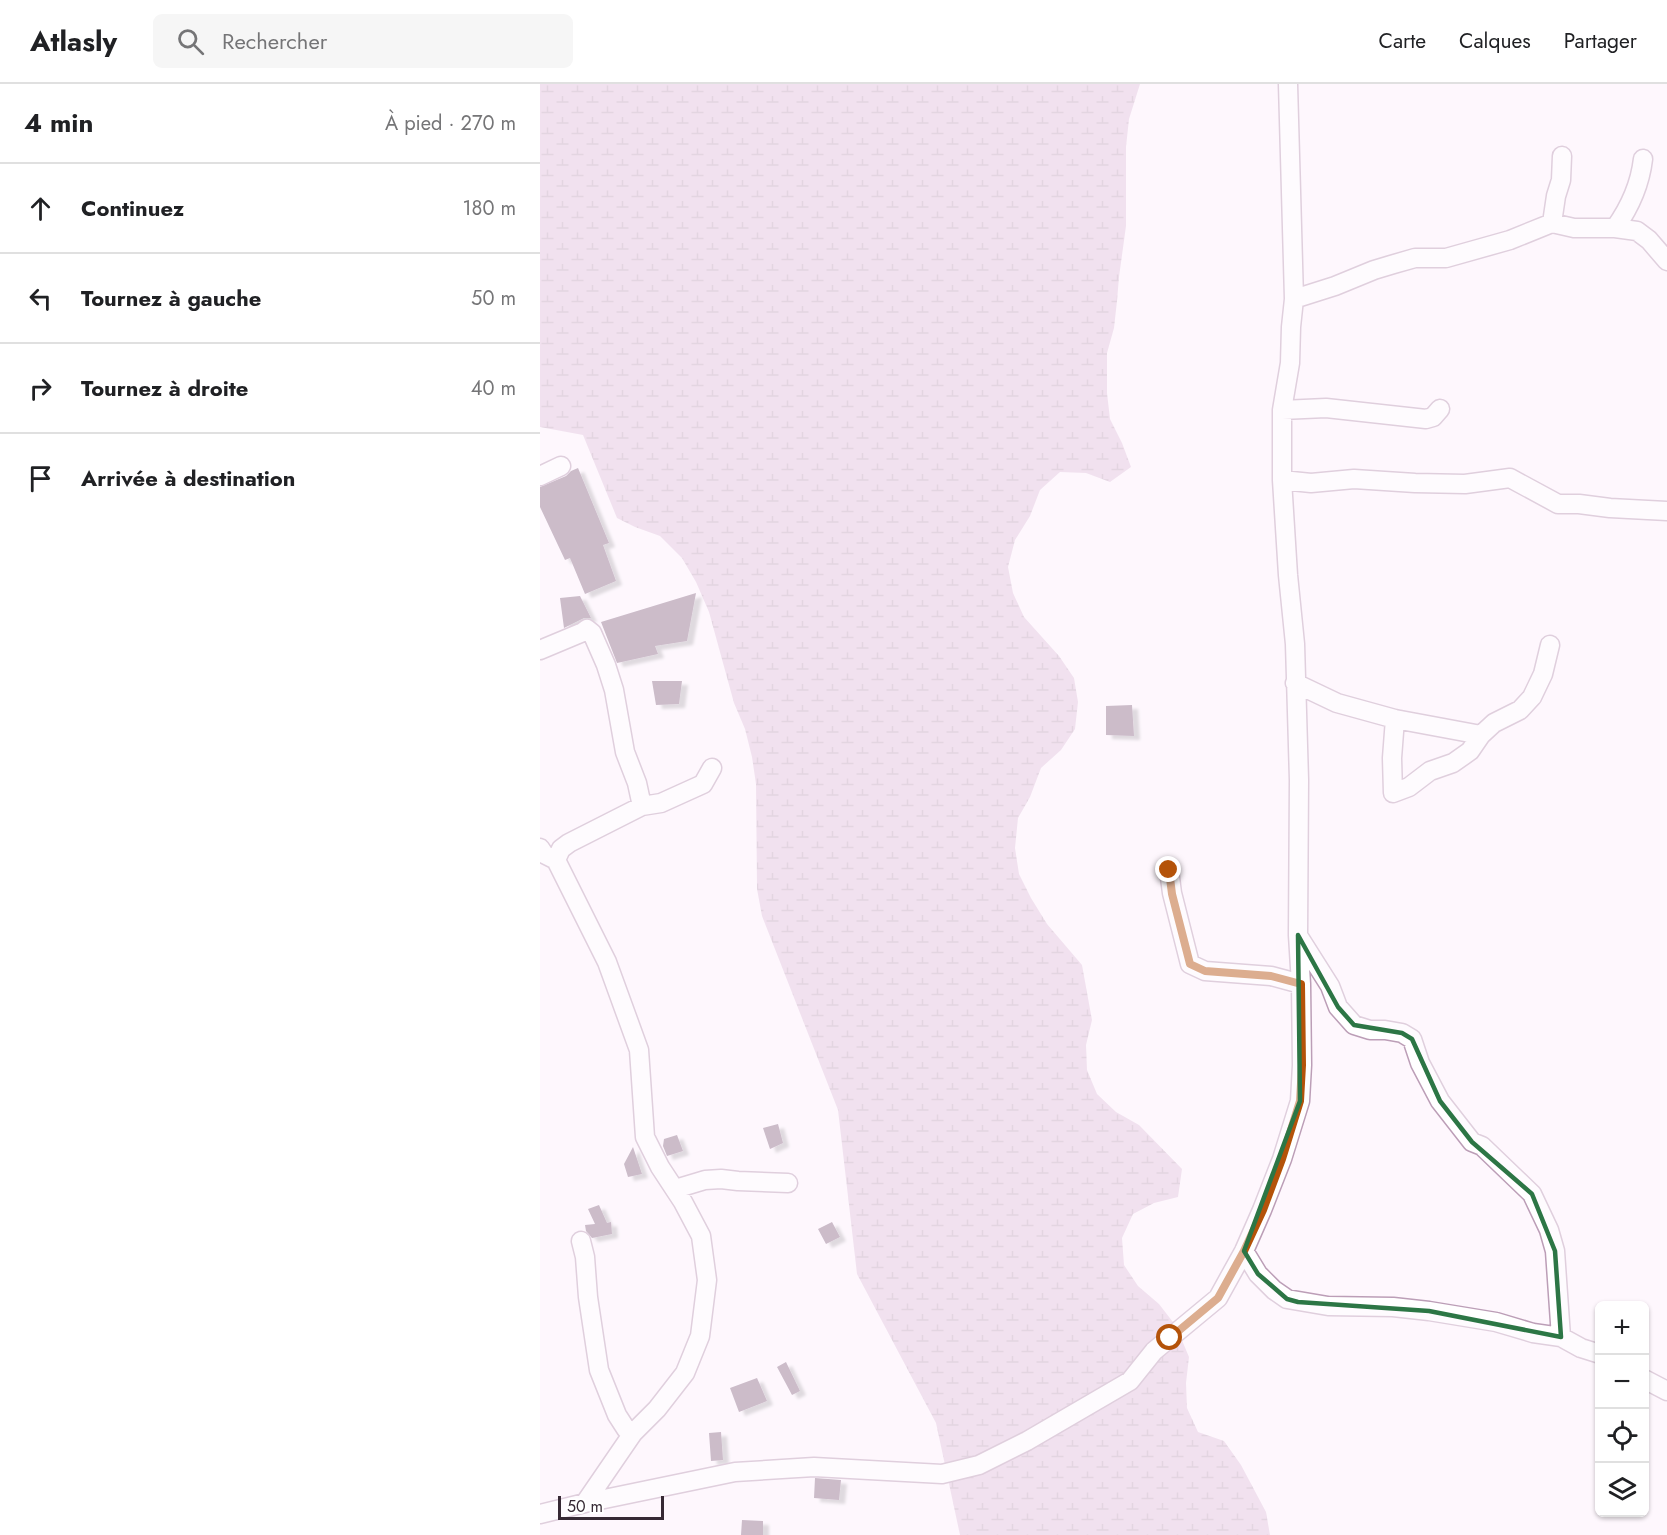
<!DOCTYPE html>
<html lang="fr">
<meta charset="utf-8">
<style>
body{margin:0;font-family:Jost,sans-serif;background:#f6f6f6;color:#202124}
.controls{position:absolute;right:18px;bottom:18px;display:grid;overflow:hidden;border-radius:9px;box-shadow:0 2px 4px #0004}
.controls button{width:54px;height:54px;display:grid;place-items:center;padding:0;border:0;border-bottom:2px solid #e0e0e0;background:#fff;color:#202124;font:30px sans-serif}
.scale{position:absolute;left:18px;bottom:15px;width:106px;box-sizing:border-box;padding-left:6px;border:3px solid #362934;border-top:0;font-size:16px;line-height:21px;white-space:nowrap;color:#362934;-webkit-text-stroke:4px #fff;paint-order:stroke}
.stop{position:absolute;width:18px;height:18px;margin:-14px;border:4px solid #b45309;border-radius:50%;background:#fff}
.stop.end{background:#b45309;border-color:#fff;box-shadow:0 2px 6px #0008}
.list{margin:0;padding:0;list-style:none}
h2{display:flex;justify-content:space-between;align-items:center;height:78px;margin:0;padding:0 24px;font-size:26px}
h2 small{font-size:20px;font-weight:400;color:#757577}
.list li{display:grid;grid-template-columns:39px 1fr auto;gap:18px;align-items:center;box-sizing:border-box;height:90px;padding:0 24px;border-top:2px solid #e0e0e0}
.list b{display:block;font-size:22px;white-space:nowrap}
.list em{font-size:20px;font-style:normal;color:#757577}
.icon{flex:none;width:33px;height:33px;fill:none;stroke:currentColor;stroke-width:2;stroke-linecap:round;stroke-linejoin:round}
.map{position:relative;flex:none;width:1127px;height:1451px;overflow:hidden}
header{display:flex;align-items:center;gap:36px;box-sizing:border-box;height:84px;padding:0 30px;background:#fff;border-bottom:2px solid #e0e0e0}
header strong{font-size:28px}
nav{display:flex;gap:33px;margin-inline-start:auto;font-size:21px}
.search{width:420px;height:54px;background:#f6f6f6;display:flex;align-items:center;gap:15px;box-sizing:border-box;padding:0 21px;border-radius:9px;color:#757577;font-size:22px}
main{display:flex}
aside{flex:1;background:#fff}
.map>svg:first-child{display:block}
.wetland{fill:url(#wetland-marsh)}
.building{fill:#90738b;filter:url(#shadow)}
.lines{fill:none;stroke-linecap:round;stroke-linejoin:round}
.minor-casing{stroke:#bc9eb7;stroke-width:21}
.minor{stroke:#fff;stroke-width:18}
.route{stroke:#b45309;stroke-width:8}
.marked{fill:none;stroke:#2c7645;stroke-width:4.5;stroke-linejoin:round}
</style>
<header>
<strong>Atlasly</strong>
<div class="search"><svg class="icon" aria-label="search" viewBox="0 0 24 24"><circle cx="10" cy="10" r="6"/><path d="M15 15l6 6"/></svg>Rechercher</div>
<nav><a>Carte</a><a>Calques</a><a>Partager</a></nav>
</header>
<main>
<aside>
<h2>4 min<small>À pied · 270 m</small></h2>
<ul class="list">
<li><svg class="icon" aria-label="ahead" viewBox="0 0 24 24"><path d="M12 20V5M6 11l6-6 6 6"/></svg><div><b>Continuez</b></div><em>180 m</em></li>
<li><svg class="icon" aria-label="left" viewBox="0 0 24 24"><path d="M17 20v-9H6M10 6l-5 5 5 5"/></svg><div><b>Tournez à gauche</b></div><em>50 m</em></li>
<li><svg class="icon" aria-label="right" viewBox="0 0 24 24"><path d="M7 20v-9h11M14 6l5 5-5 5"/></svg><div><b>Tournez à droite</b></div><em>40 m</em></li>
<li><svg class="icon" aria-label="arrive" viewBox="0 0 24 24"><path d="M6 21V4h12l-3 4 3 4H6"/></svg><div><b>Arrivée à destination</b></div></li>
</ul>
</aside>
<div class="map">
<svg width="1127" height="1451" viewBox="0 0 1127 1451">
<defs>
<pattern id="wetland-marsh" width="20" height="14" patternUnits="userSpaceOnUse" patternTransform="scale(1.5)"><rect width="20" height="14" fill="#e3c6de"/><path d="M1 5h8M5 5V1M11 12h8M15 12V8" fill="none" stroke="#c3aabf"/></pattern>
<filter id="shadow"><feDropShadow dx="6" dy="4" stdDeviation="1.5" flood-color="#0004"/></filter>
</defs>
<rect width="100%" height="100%" fill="#fef7fd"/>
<path class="wetland" d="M0 0H600L589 35 586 63V142L579 193 577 217 574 244 567 269V309L570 335 582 359 591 383 570 398 546 389 520 388 500 406 490 432 475 456 468 483 473 509 484 533 519 572 534 594 538 618 535 645 521 666 501 684 490 713 478 734 475 764 479 790 491 814 507 840 542 881 552 936 546 961 547 986 557 1010 576 1028 599 1041 642 1085 638 1113 614 1119 593 1130 582 1154 584 1181 598 1202 619 1220 636 1242 649 1273 646 1299 647 1324 658 1348 684 1357 701 1381 726 1428 730 1451H420L396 1339 317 1190 298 1026 222 832 217 805 216 700 212 673 205 645 194 619 169 528 156 498 142 474 120 452 95 443 77 434 43 351 0 343Z"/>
<path class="building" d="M38 384 69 459 63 461 76 497 45 510 30 474 25 476 0 423V403L26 392 31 387Z
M156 509 147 557 115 562 118 570 77 579 61 538Z
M40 512 51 534H44L24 544 20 514Z
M112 597H142L139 620 116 621Z
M592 621 594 652 566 651V622Z
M238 1040 243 1059 230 1065 223 1044Z
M137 1051 143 1067 127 1072 123 1062 124 1055Z
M93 1063 102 1090 88 1093 84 1080Z
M59 1121 67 1139 71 1138 72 1150 52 1154 46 1147 45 1141 55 1140 48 1125Z
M292 1138 300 1153 286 1160 278 1145Z
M246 1278 260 1307 252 1311 237 1283Z
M217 1294 227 1317 199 1328 190 1304Z
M181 1348 183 1376 171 1377 169 1349Z
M275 1394 301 1396 299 1416 274 1414Z
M202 1436 223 1437V1451H201Z"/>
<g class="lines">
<defs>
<path id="minor" d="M1012 139 1016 112 1021 96 1022 72
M1075 144 1097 147 1109 156 1127 177
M754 215 795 202 834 186 854 180 875 174H906L970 156 1012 139 1034 144H1075C1090 123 1100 101 1103 75
M742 326 786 324 886 335 893 333 900 325
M0 392 21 382
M742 396 771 399 814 395 875 399 925 400 970 394 1018 420H1039L1070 424 1127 427
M0 566 43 548 47 545 52 549 66 581 74 606 85 668 97 699 102 722
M755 599 797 619 855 635 941 651
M855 635 852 674 853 709 869 703 890 687 913 679 930 667 941 651 954 639 980 626 992 613 1003 590 1010 561
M0 764 4 770 16 776
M629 786 632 809 650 880 665 887 731 892 761 900
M759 853 790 902 798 923 814 941 830 946H845L862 949 872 955 880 979 900 1017 932 1058 942 1062 992 1110 1009 1146 1015 1167 1021 1253
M135 1105 165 1096 181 1095 198 1097 248 1099
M41 1157 45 1173 48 1213 59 1286 77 1331 86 1345 93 1349
M704 1167 718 1190 734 1206 747 1215 788 1222 853 1223 889 1227 956 1238 993 1249 1021 1253 1041 1264 1060 1270
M1104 1295 1127 1307
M45 1419 93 1349 117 1325 145 1289 160 1252 167 1196 161 1152 143 1118 120 1083 105 1053 99 966 67 878 16 776 21 765 29 759 102 722 121 719 163 700 172 684
M0 1430 45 1419 195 1388 274 1383 402 1390 439 1381 487 1357 590 1297 614 1267 678 1214 704 1167 722 1126 742 1075 760 1017 762 981 761 900 758 851 759 696 755 560 748 491 742 396V326L750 279 751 243 754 215 748 0"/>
</defs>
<use href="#minor" class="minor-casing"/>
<use href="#minor" class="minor"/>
</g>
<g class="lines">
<path class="route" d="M629 786 632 810 650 880 665 887 731 892 761 900 762 981 760 1017 742 1075 723 1126 704 1167 678 1214 630 1254"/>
</g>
<path d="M0 0H1127V1451H0ZM758 851 798 923 814 941 862 949 872 955 900 1017 932 1058 992 1110 1015 1167 1021 1253 889 1227 758 1218 747 1215 718 1190 704 1167 760 1017Z" fill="#fef7fd" fill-opacity=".55" fill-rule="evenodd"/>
<path class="marked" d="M758 851 798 923 814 941 862 949 872 955 900 1017 932 1058 992 1110 1015 1167 1021 1253 889 1227 758 1218 747 1215 718 1190 704 1167 760 1017Z"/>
</svg>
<div class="controls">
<button>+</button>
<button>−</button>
<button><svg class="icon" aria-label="locate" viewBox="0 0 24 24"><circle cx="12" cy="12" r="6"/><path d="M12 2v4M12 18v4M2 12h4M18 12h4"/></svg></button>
<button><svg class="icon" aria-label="layers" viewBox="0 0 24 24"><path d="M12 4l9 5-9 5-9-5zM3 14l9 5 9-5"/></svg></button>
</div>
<div class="scale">50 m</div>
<div class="stop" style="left:630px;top:1254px"></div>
<div class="stop end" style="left:629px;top:786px"></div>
</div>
</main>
